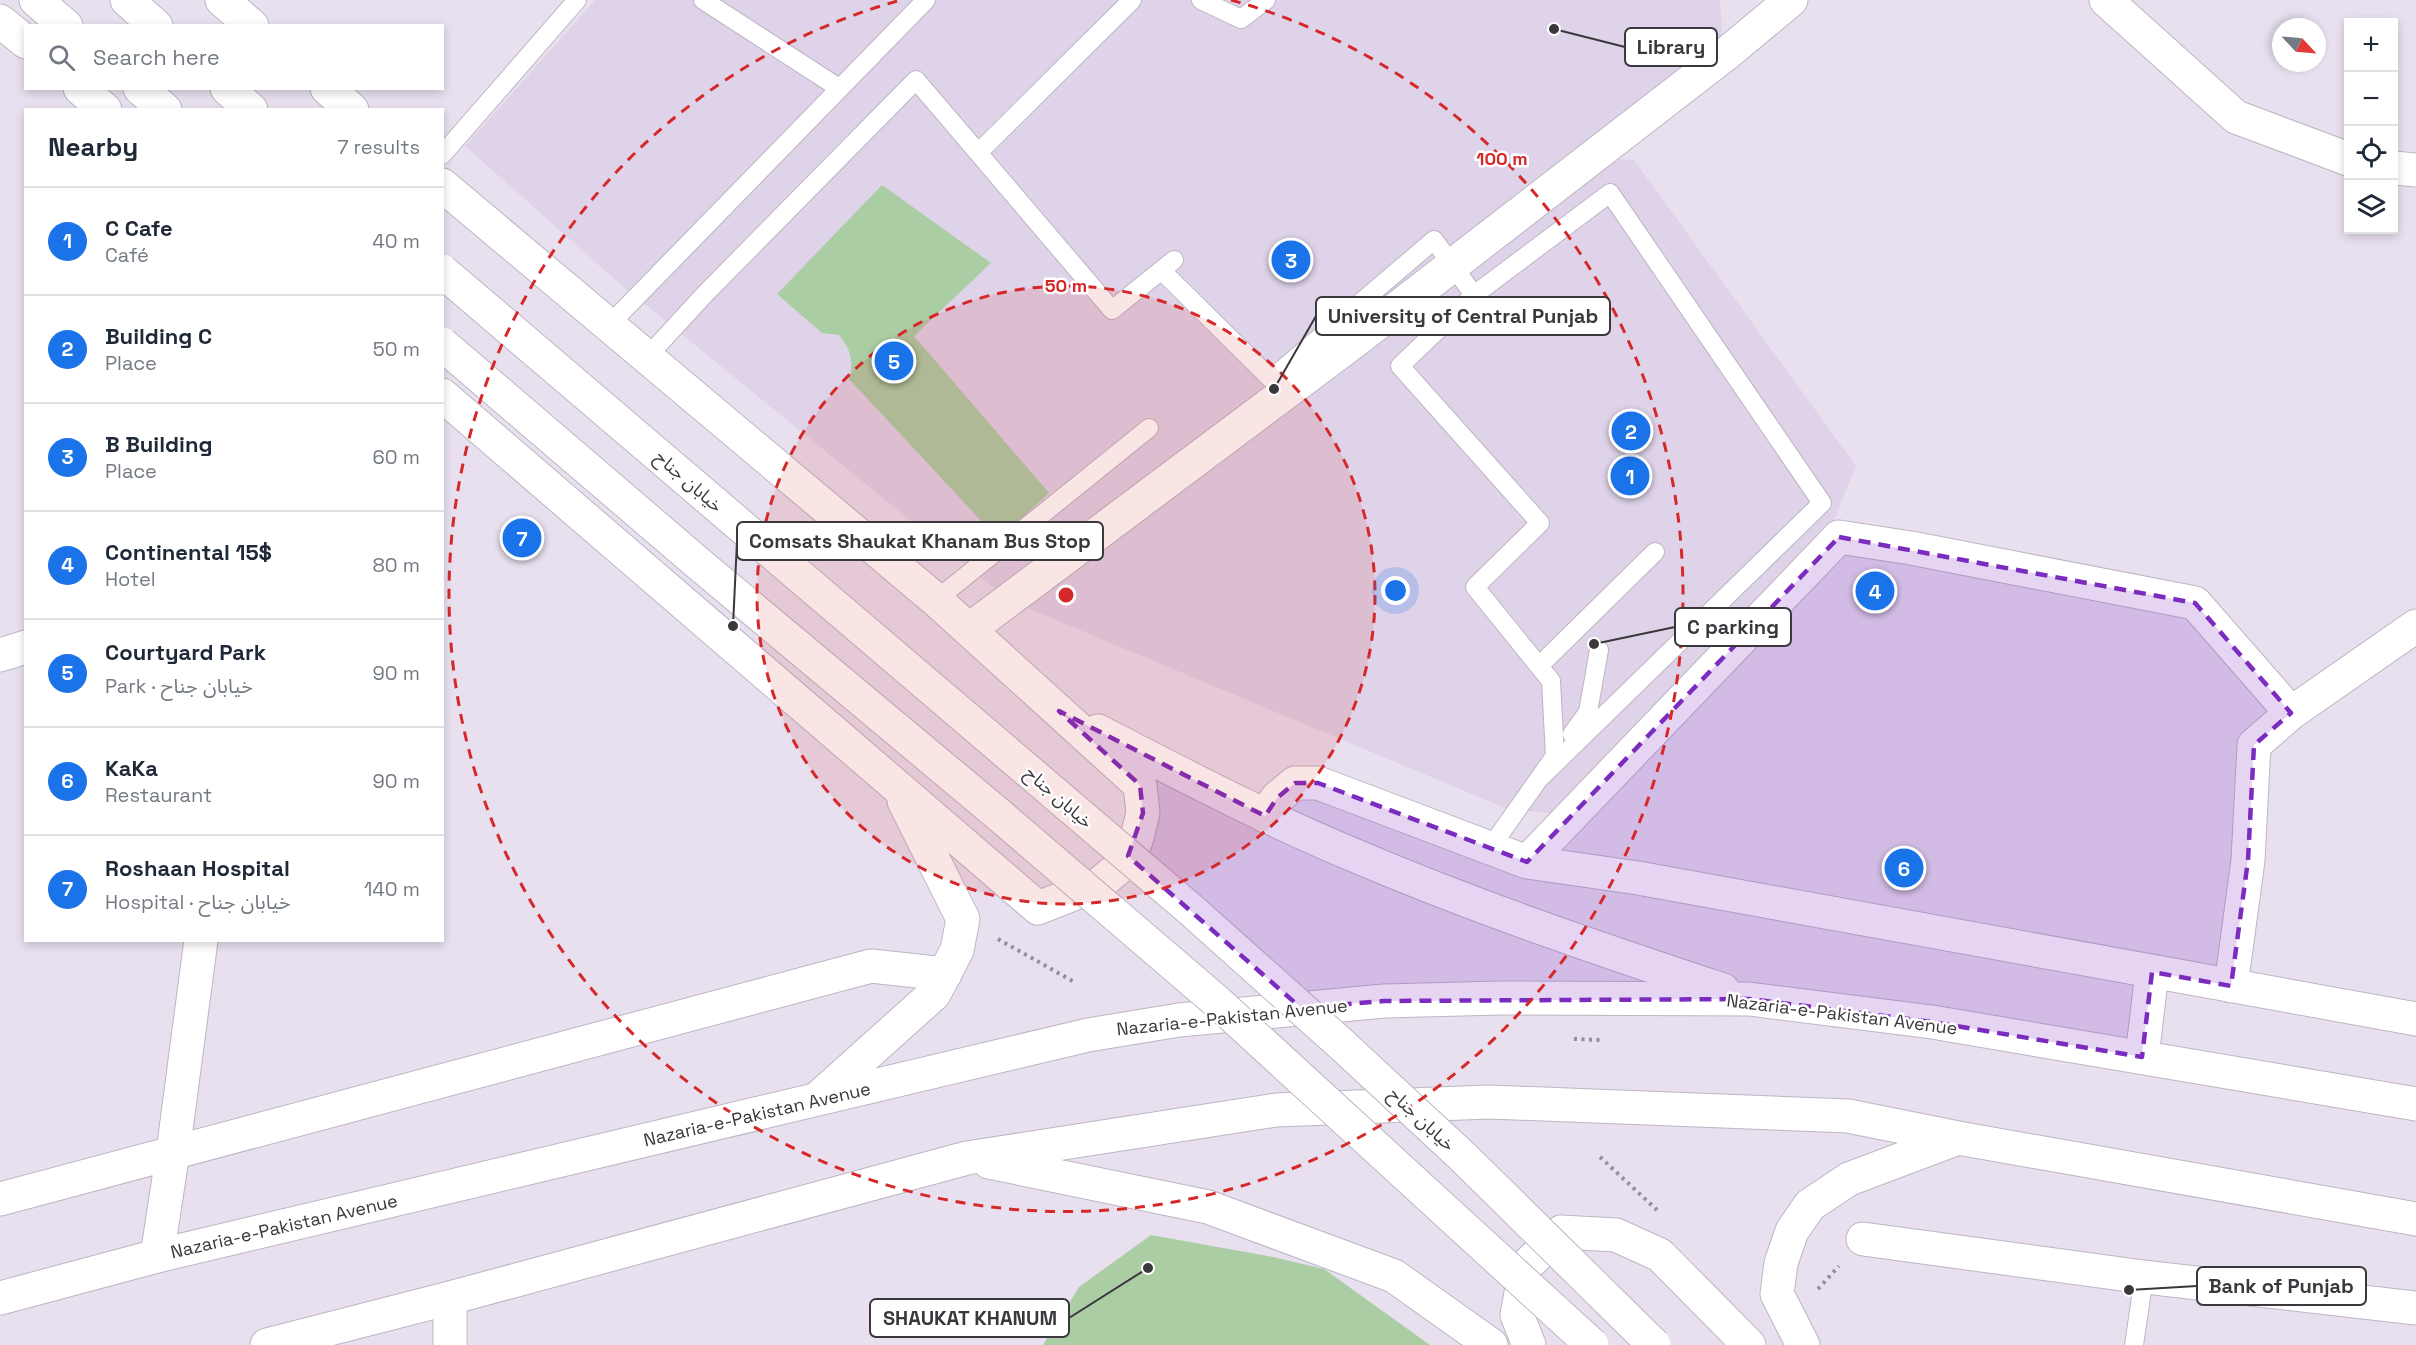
<!DOCTYPE html>
<meta charset="utf-8">
<style>
body{margin:0;font-family:"Space Grotesk","Noto Sans Arabic",sans-serif;background:#f2f2f3;color:#1f2937}
.controls{position:absolute;right:18px;top:18px;display:grid;overflow:hidden;border-radius:0px;box-shadow:0 3px 9px #0003}
.controls button{width:54px;height:54px;display:grid;place-items:center;padding:0;border:0;border-bottom:2px solid #e0e1e3;background:#fff;color:#1f2937;font:30px sans-serif}
.compass{position:absolute;left:2272px;top:18px;width:54px;height:54px;border-radius:50%;background:#fff;box-shadow:0 3px 9px #0003;rotate:116deg}
.you{position:absolute;left:1396px;top:591px;width:21px;height:21px;margin:-15px;border:4px solid #fff;border-radius:50%;background:#1a73e8;box-shadow:0 0 0 9px #1a73e833}
.badge{display:grid;place-items:center;width:39px;height:39px;border-radius:50%;background:#1a73e8;color:#fff;font-size:20px;font-weight:700}
.pin{position:absolute;translate:-50% -50%;border:3px solid #fff;box-shadow:0 2px 6px #0006}
.list{margin:0;padding:0;list-style:none}
h2{display:flex;justify-content:space-between;align-items:center;height:78px;margin:0;padding:0 24px;font-size:26px}
h2 small{font-size:20px;font-weight:400;color:#747a83}
.list li{display:grid;grid-template-columns:39px 1fr auto;gap:18px;align-items:center;box-sizing:border-box;height:108px;padding:0 24px;border-top:2px solid #e0e1e3}
.list b{display:block;font-size:22px;white-space:nowrap}
.list p{margin:0;font-size:20px;white-space:nowrap;color:#747a83}
.list em{font-size:20px;font-style:normal;color:#747a83}
.icon{flex:none;width:33px;height:33px;fill:none;stroke:currentColor;stroke-width:2;stroke-linecap:round;stroke-linejoin:round}
.map{position:relative;flex:none;width:2416px;height:1345px;overflow:hidden}
.search{position:absolute;background:#fff;box-shadow:0 3px 9px #0003;left:24px;top:24px;width:420px;height:66px;display:flex;align-items:center;gap:15px;box-sizing:border-box;padding:0 21px;border-radius:0px;color:#747a83;font-size:22px}
.panel{position:absolute;background:#fff;box-shadow:0 3px 9px #0003;left:24px;top:108px;width:420px;height:834px;border-radius:0px}
.map>svg:first-child{display:block}
.built{fill:#dfd3e9}
.green{fill:#abcda4}
.lines{fill:none;stroke-linecap:round;stroke-linejoin:round}
.lane-casing{stroke:#bdb5c3;stroke-width:20}
.street-casing{stroke:#bdb5c3;stroke-width:35}
.primary-casing{stroke:#bdb5c3;stroke-width:35}
.path{stroke:#938e99;stroke-width:4;stroke-dasharray:3 4.5;stroke-linecap:butt}
.lane{stroke:#fff;stroke-width:18}
.street{stroke:#fff;stroke-width:33}
.primary{stroke:#fff;stroke-width:33}
.primary-bridge-casing{stroke:#bdb5c3;stroke-width:35;stroke-linecap:butt}
.primary-bridge{stroke:#fff;stroke-width:33}
.marked{fill:#7b2cbf;fill-opacity:0.2;stroke:#7b2cbf;stroke-width:4.5;stroke-dasharray:12 8;stroke-linejoin:round}
.ring{fill:none;stroke:#d62828;stroke-width:3;stroke-dasharray:10 8}
.labels{text-anchor:middle;dominant-baseline:central;stroke-width:5;stroke-linejoin:round;paint-order:stroke}
.street-label{font-size:18px;fill:#3a373d;stroke:#fff}
.centre{fill:#d62828;stroke:#fff;stroke-width:3}
.ring-label{font-size:18px;text-anchor:middle;font-weight:bold;fill:#d62828;stroke:#fff;stroke-width:5;stroke-linejoin:round;paint-order:stroke}
.leader{fill:none;stroke:#3a373d;stroke-width:2}
.callout-dot{fill:#3a373d;stroke:#fff;stroke-width:2}
.callout{fill:#fff;stroke:#3a373d;stroke-width:2}
.callout-label{font-size:20px;text-anchor:middle;font-weight:bold;fill:#3a373d}
</style>
<div class="map">
<svg width="2416" height="1345" viewBox="0 0 2416 1345">
<rect width="100%" height="100%" fill="#e8e0ef"/>
<path class="built" d="M595 0H1720L1723 45 1596 158 1634 160 1856 466 1826 540 1553 814 1505 808 1008 600 620 284 465 146Z"/>
<path class="green" d="M882 185 991 263 914 336 1049 493 999 540 849 379C854 361 851 350 839 335L822 333 777 294Z
M1151 1235 1273 1257 1324 1269 1430 1345H1043L1079 1287Z"/>
<g class="lines">
<defs>
<path id="lane" d="M703 0 839 88
M1201 0 1241 19 1266 0
M978 153 1132 0
M442 155 577 0
M1162 271 1271 379 1434 240 1474 295
M609 325 926 0
M647 357 705 294 916 80 1112 310 1174 260
M936 600 1149 428
M1539 666 1655 552
M1572 734 1588 712 1599 650
M1490 848 1555 756 1551 681 1475 587 1540 523 1400 366 1474 295 1610 193 1822 503 1541 777
M2134 1345 2144 1277"/>
<path id="street" d="M2106 0 2236 117 2348 159
M2394 168 2416 170
M970 629 1352 343 1726 54 1791 0
M0 655 26 647
M1265 816 1277 798 1295 783H1318L1527 862 1638 878 2416 1019
M1527 862 1839 537 1911 548 2195 603 2291 713
M2231 986 2248 860 2254 745 2291 713 2416 626
M2142 1057 2152 972
M0 1199 871 966 945 974
M1863 1239 2144 1277 2416 1308
M157 1256 173 1152 201 940
M450 1345V1298"/>
<path id="primary" d="M36 0 66 26
M127 0 156 26
M222 0 252 26
M0 21 26 42
M80 88 105 110
M140 88 165 110
M227 88 251 110
M327 88 352 110
M442 185 936 600 1140 785 1143 813 1136 841 1121 866 1099 884 1038 908 442 395
M1098 731C1183 775 1267 819 1356 856 1476 907 1599 949 1723 990
M818 1098 934 994 957 950 963 919 904 801
M989 1162 1208 1207 1394 1276 1491 1345
M0 1298 157 1256 1088 1035 1179 1020 1384 1001 1500 998 1749 999 1932 1022 2416 1104
M267 1345 450 1298 967 1158 1276 1110 1490 1102 1848 1116 1958 1138 2416 1219
M1529 1345 1517 1315 1526 1266 1561 1232 1616 1235 1660 1255 1749 1345
M1803 1345 1777 1294 1781 1263 1792 1231 1810 1205 1849 1179 1958 1138"/>
</defs>
<use href="#lane" class="lane-casing"/>
<use href="#street" class="street-casing"/>
<use href="#primary" class="primary-casing"/>
<path class="path" d="M998 939 1076 983
M1574 1039 1602 1040
M1600 1157 1657 1210
M1818 1289 1839 1266"/>
<use href="#lane" class="lane"/>
<use href="#street" class="street"/>
<use href="#primary" class="primary"/>
<defs>
<path id="primary-bridge" d="M442 271 1190 909 1340 1043 1462 1156 1654 1345
M442 344 699 564 998 814 1215 1000 1592 1345"/>
</defs>
<use href="#primary-bridge" class="primary-bridge-casing"/>
<use href="#primary-bridge" class="primary-bridge"/>
</g>
<path class="marked" d="M1839 537 2195 603 2291 713 2254 745 2248 860 2231 986 2152 972 2142 1057 1932 1022 1749 999 1384 1001 1301 1008 1128 856 1143 813 1140 785 1059 711 1265 816 1277 798 1295 783H1318L1527 862Z"/>
<circle cx="1066" cy="595" r="309" fill="#d62828" fill-opacity=".12"/>
<g class="ring">
<circle cx="1066" cy="595" r="309"/>
<path d="M1231 0A617 617 0 1 1 901 0"/>
</g>
<g class="labels">
<g class="street-label">
<text transform="translate(689 481) rotate(41)">خیابان جناح</text>
<text transform="translate(1059 797) rotate(41)">خیابان جناح</text>
<text transform="translate(1842 1014) rotate(7)">Nazaria-e-Pakistan Avenue</text>
<text transform="translate(1232 1017) rotate(-6)">Nazaria-e-Pakistan Avenue</text>
<text transform="translate(757 1114) rotate(-13)">Nazaria-e-Pakistan Avenue</text>
<text transform="translate(1422 1119) rotate(43)">خیابان جناح</text>
<text transform="translate(284 1226) rotate(-13)">Nazaria-e-Pakistan Avenue</text>
</g>
</g>
<circle cx="1066" cy="595" r="9" class="centre"/>
<g class="ring-label">
<text x="1502" y="165">100 m</text>
<text x="1066" y="292">50 m</text>
</g>
<path class="leader" d="M1554 29L1625 47M1274 389L1316 316M733 626L737 541M1594 644L1675 627M2129 1290L2197 1286M1148 1268L1069 1318"/>
<g class="callout-dot">
<circle cx="1554" cy="29" r="6"/>
<circle cx="1274" cy="389" r="6"/>
<circle cx="733" cy="626" r="6"/>
<circle cx="1594" cy="644" r="6"/>
<circle cx="2129" cy="1290" r="6"/>
<circle cx="1148" cy="1268" r="6"/>
</g>
<g class="callout">
<rect x="1625" y="28" width="92" height="38" rx="6"/>
<rect x="1316" y="297" width="294" height="38" rx="6"/>
<rect x="737" y="522" width="366" height="38" rx="6"/>
<rect x="1675" y="608" width="116" height="38" rx="6"/>
<rect x="2197" y="1267" width="169" height="38" rx="6"/>
<rect x="870" y="1299" width="199" height="38" rx="6"/>
</g>
<g class="callout-label">
<text x="1671" y="54">Library</text>
<text x="1463" y="323">University of Central Punjab</text>
<text x="920" y="548">Comsats Shaukat Khanam Bus Stop</text>
<text x="1733" y="634">C parking</text>
<text x="2281" y="1293">Bank of Punjab</text>
<text x="970" y="1325">SHAUKAT KHANUM</text>
</g>
</svg>
<div class="controls">
<button>+</button>
<button>−</button>
<button><svg class="icon" aria-label="locate" viewBox="0 0 24 24"><circle cx="12" cy="12" r="6"/><path d="M12 2v4M12 18v4M2 12h4M18 12h4"/></svg></button>
<button><svg class="icon" aria-label="layers" viewBox="0 0 24 24"><path d="M12 4l9 5-9 5-9-5zM3 14l9 5 9-5"/></svg></button>
</div>
<svg class="compass" viewBox="-18 -18 36 36"><path d="M0-13l5 13h-10z" fill="#e53935"/><path d="M0 13l5-13h-10z" fill="#747a83"/></svg>
<div class="you"></div>
<div class="pin badge" style="left:1630px;top:476px">1</div>
<div class="pin badge" style="left:1631px;top:431px">2</div>
<div class="pin badge" style="left:1291px;top:260px">3</div>
<div class="pin badge" style="left:1875px;top:591px">4</div>
<div class="pin badge" style="left:894px;top:361px">5</div>
<div class="pin badge" style="left:1904px;top:868px">6</div>
<div class="pin badge" style="left:522px;top:538px">7</div>
<div class="search"><svg class="icon" aria-label="search" viewBox="0 0 24 24"><circle cx="10" cy="10" r="6"/><path d="M15 15l6 6"/></svg>Search here</div>
<section class="panel">
<h2>Nearby<small>7 results</small></h2>
<ul class="list">
<li><span class="badge">1</span><div><b>C Cafe</b><p>Café</p></div><em>40 m</em></li>
<li><span class="badge">2</span><div><b>Building C</b><p>Place</p></div><em>50 m</em></li>
<li><span class="badge">3</span><div><b>B Building</b><p>Place</p></div><em>60 m</em></li>
<li><span class="badge">4</span><div><b>Continental 15$</b><p>Hotel</p></div><em>80 m</em></li>
<li><span class="badge">5</span><div><b>Courtyard Park</b><p>Park · خیابان جناح</p></div><em>90 m</em></li>
<li><span class="badge">6</span><div><b>KaKa</b><p>Restaurant</p></div><em>90 m</em></li>
<li><span class="badge">7</span><div><b>Roshaan Hospital</b><p>Hospital · خیابان جناح</p></div><em>140 m</em></li>
</ul>
</section>
</div>
